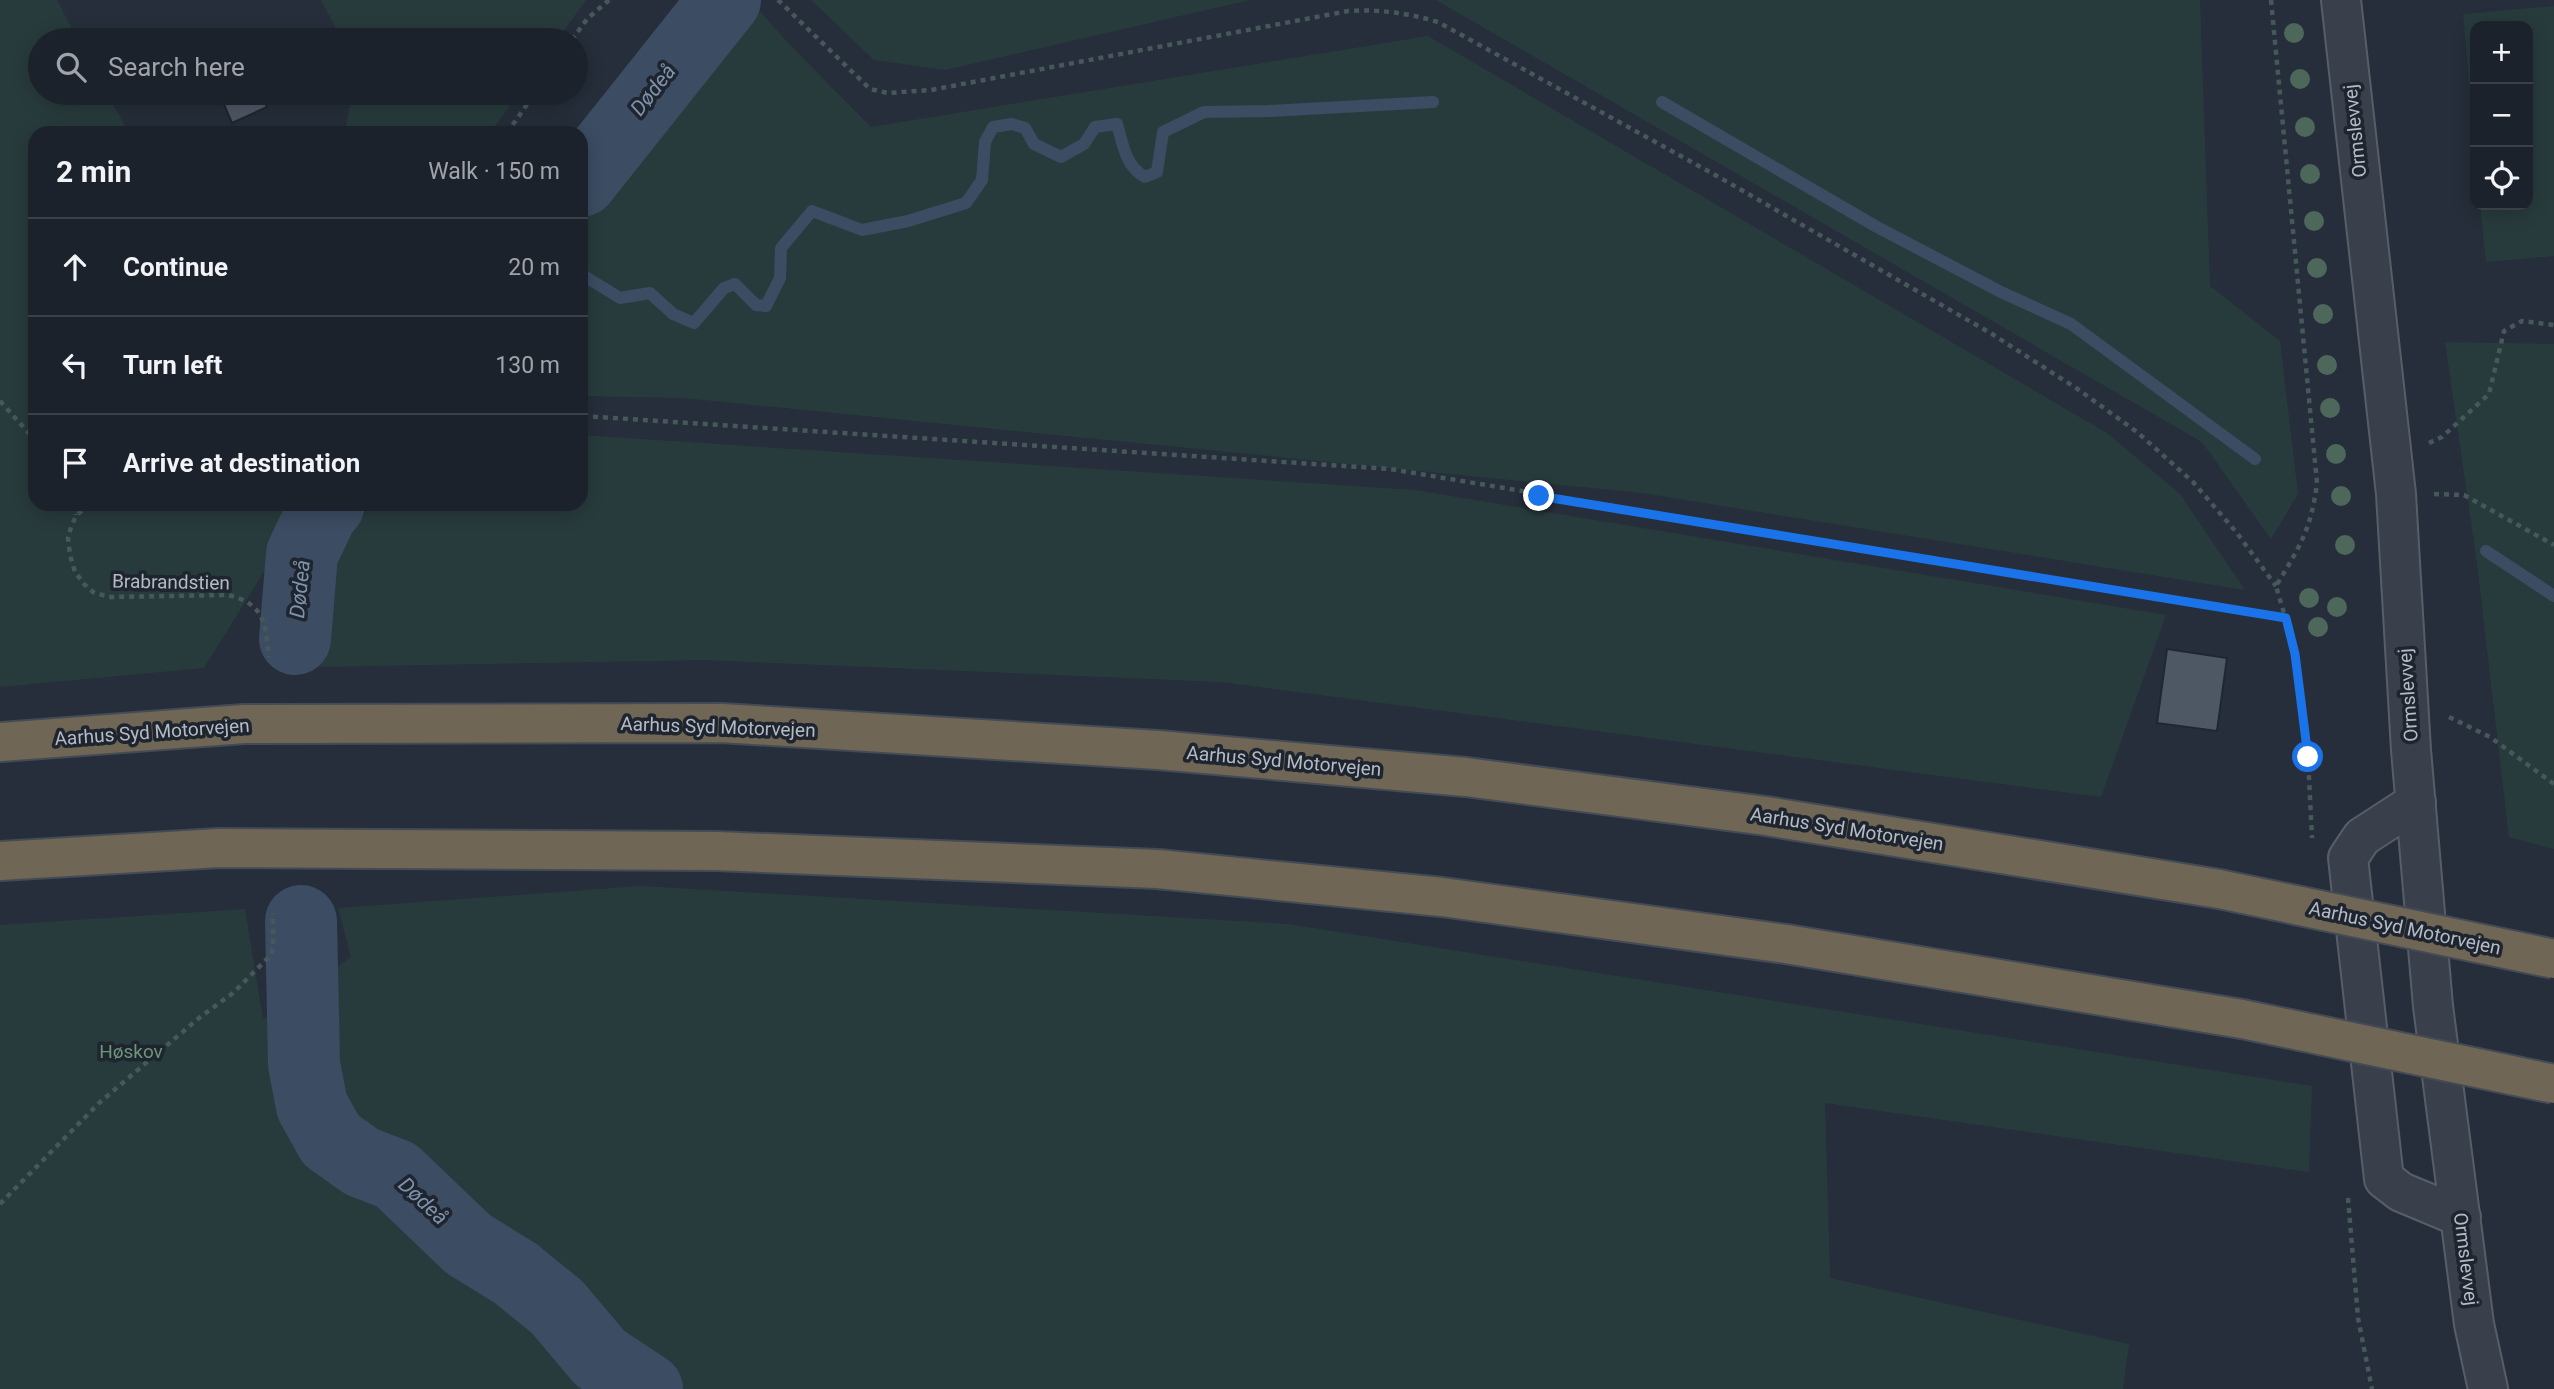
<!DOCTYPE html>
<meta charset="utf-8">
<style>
body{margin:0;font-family:Roboto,sans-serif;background:#252a34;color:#f1f3f6}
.controls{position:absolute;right:21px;top:21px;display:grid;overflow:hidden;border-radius:14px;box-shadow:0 4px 18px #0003}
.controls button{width:63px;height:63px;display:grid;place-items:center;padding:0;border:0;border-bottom:2px solid #3a3f48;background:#1c222c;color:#f1f3f6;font:35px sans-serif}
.stop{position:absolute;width:21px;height:21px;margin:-16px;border:5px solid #1a73e8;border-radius:50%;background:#fff}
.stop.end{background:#1a73e8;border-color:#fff;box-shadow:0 2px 7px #0008}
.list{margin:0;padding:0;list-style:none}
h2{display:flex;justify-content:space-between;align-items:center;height:91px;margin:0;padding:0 28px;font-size:30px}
h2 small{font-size:23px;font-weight:400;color:#a0a4a9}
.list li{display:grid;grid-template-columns:46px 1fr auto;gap:21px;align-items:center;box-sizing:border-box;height:98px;padding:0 28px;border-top:2px solid #3a3f48}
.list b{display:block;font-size:26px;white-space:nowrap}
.list em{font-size:23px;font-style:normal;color:#a0a4a9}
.icon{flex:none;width:38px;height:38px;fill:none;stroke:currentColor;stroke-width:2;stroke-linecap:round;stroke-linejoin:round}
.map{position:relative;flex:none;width:2554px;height:1389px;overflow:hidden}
.search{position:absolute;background:#1c222c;box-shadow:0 4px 18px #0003;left:28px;top:28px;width:560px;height:77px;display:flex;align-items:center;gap:18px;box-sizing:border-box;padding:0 24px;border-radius:38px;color:#a0a4a9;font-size:26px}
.panel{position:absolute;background:#1c222c;box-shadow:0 4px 18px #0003;left:28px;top:126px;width:560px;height:385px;border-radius:21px}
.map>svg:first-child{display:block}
.green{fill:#283b3c}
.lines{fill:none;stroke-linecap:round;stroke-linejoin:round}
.stream{stroke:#3c4c62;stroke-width:12}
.river{stroke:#3c4c62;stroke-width:72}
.building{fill:#4e5865;stroke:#202731;stroke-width:2}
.minor-casing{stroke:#575e68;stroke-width:42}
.highway-casing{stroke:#444b55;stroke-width:42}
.path{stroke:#47585a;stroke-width:4.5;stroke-dasharray:5 5;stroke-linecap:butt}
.minor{stroke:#39404b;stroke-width:38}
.highway{stroke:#706656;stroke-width:38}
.highway-bridge-casing{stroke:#444b55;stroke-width:42;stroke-linecap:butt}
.highway-bridge{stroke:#706656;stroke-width:38}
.tree{fill:#4d675b}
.route{stroke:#1a73e8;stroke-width:9}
.labels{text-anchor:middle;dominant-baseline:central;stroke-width:7;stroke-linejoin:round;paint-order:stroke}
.street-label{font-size:19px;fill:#b4bbc6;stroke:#1e252f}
.park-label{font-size:19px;fill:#6d9576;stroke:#1e252f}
.water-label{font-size:21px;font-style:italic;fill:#7e92ab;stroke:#1e252f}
</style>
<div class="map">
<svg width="2554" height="1389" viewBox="0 0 2554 1389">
<rect width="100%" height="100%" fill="#252e3a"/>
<path class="green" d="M0 0H57L78 40H40V93H107L129 133H35V504H306L204 668 0 687Z
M321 0H586L557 40H342Z
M750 0 790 45 871 127 1428 36 2107 433 2180 494 2245 590 1642 493 683 398 581 396V220Z
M811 0H1250L945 70 874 60Z
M1436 0H2200L2210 286 2280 341 2298 494 2271 539 2202 442Z
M2554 6V256L2486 262 2480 205H2528V26H2475V148L2463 14Z
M352 93H519L490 133H345Z
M2445 342 2554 344V849L2509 837 2476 556Z
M581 435 1415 490 2166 615 2101 797 1221 682 706 660 316 667 312 592 371 504H581Z
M641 886 1288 924 2312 1086 2309 1172 1825 1103 1830 1278 2129 1344 2123 1389H0V925L245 909 263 1019 351 957 338 908Z"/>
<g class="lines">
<path class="stream" d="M1662 102 1877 227 2001 292 2071 324 2255 459
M581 274 620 298 650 293 673 314 694 323 724 288 735 284 756 305 766 306 780 278 781 248 812 211 862 230 908 221 966 203 982 180 985 142 993 127 1012 124 1025 128 1034 144 1061 157 1084 144 1095 127 1117 124C1123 144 1125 166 1145 177L1157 172 1163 132 1204 112 1269 111 1433 102
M2486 551 2554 596"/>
<path class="river" d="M581 181 725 0
M295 639 302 554 321 514 329 504
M301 921 304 1064 312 1106 331 1140 362 1162 396 1175 468 1244 515 1273 557 1307 600 1358 647 1389"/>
</g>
<path class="building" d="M245 93H261L267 107 232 123 223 102Z
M2167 649 2227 658 2217 731 2157 723Z"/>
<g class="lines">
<defs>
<path id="minor" d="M2341 0 2396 494 2411 750 2433 1006 2474 1324 2488 1389
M2416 802 2362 837 2348 858 2384 1179 2401 1192 2461 1217"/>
<path id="highway" d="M0 742 244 724 721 723 1158 750 1466 777 1766 816 2219 889
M0 861 219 848 716 851 1158 869 1442 897 1786 944 2242 1019"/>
</defs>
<use href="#minor" class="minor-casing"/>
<use href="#highway" class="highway-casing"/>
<path class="path" d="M778 0 870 89 888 93 931 90 1348 11C1379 9 1408 13 1438 22L1717 176 1992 334 2079 390 2137 432 2193 482 2237 533 2276 586
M2271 0 2317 483C2311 530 2300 546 2276 586L2296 654 2308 757 2312 838
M572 40 587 19 609 0
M507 133 535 93
M0 401 35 440
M583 416 1390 469 2285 618
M2429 443 2442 437 2489 394 2504 331 2522 321 2554 325
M2434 494 2464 495 2554 545
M75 504 76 515
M89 504 76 516 71 527 68 538 70 555 75 572 84 584 93 592 109 597 228 595C265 604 265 623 269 657
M2449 717 2490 737 2554 784
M2348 1198 2358 1318 2372 1389
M0 1204 99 1103 199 1018 233 993 271 955 273 947V913"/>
<use href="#minor" class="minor"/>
<use href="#highway" class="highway"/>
<defs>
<path id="highway-bridge" d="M2219 889 2554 959
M2242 1019 2554 1084"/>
</defs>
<use href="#highway-bridge" class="highway-bridge-casing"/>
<use href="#highway-bridge" class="highway-bridge"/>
</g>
<g class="tree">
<circle cx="2294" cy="33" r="10"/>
<circle cx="2300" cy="79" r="10"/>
<circle cx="2305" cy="127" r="10"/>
<circle cx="2310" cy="174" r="10"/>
<circle cx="2314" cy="221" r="10"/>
<circle cx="2317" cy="268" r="10"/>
<circle cx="2323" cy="314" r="10"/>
<circle cx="2327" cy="365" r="10"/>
<circle cx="2330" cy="408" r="10"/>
<circle cx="2336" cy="454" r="10"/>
<circle cx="2341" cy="496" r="10"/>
<circle cx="2345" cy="545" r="10"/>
<circle cx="2309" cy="598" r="10"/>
<circle cx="2337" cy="607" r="10"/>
<circle cx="2318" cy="627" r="10"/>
</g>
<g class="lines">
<path class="route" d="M1539 496 2286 618 2295 654 2308 757"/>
</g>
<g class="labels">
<g class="street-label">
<text transform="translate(2355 131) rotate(-96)">Ormslevvej</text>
<text transform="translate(171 582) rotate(1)">Brabrandstien</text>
<text transform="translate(2408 695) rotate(-94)">Ormslevvej</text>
<text transform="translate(718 727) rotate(2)">Aarhus Syd Motorvejen</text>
<text transform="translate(152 732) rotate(-4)">Aarhus Syd Motorvejen</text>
<text transform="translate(1284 761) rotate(5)">Aarhus Syd Motorvejen</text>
<text transform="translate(1847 829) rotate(9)">Aarhus Syd Motorvejen</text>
<text transform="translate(2405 928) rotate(12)">Aarhus Syd Motorvejen</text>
<text transform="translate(2466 1259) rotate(83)">Ormslevvej</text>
</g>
<g class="park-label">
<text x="131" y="1051">Høskov</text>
</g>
<g class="water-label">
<text transform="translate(653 90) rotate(-52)">Dødeå</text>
<text transform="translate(300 589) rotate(-84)">Dødeå</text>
<text transform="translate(423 1201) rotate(43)">Dødeå</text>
</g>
</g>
</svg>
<div class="controls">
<button>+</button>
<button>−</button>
<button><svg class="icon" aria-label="locate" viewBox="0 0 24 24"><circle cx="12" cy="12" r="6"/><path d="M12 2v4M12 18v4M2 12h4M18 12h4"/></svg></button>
</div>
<div class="stop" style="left:2308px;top:757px"></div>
<div class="stop end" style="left:1539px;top:496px"></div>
<div class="search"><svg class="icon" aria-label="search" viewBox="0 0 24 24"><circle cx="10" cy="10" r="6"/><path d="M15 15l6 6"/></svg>Search here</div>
<section class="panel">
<h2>2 min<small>Walk · 150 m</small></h2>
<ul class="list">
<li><svg class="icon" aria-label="ahead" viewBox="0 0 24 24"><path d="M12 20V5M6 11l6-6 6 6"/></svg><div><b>Continue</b></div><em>20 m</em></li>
<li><svg class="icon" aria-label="left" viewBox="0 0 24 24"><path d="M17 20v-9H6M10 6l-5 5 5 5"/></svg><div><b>Turn left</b></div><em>130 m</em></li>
<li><svg class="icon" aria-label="arrive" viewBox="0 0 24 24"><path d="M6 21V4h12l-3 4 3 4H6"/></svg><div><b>Arrive at destination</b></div></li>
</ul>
</section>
</div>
